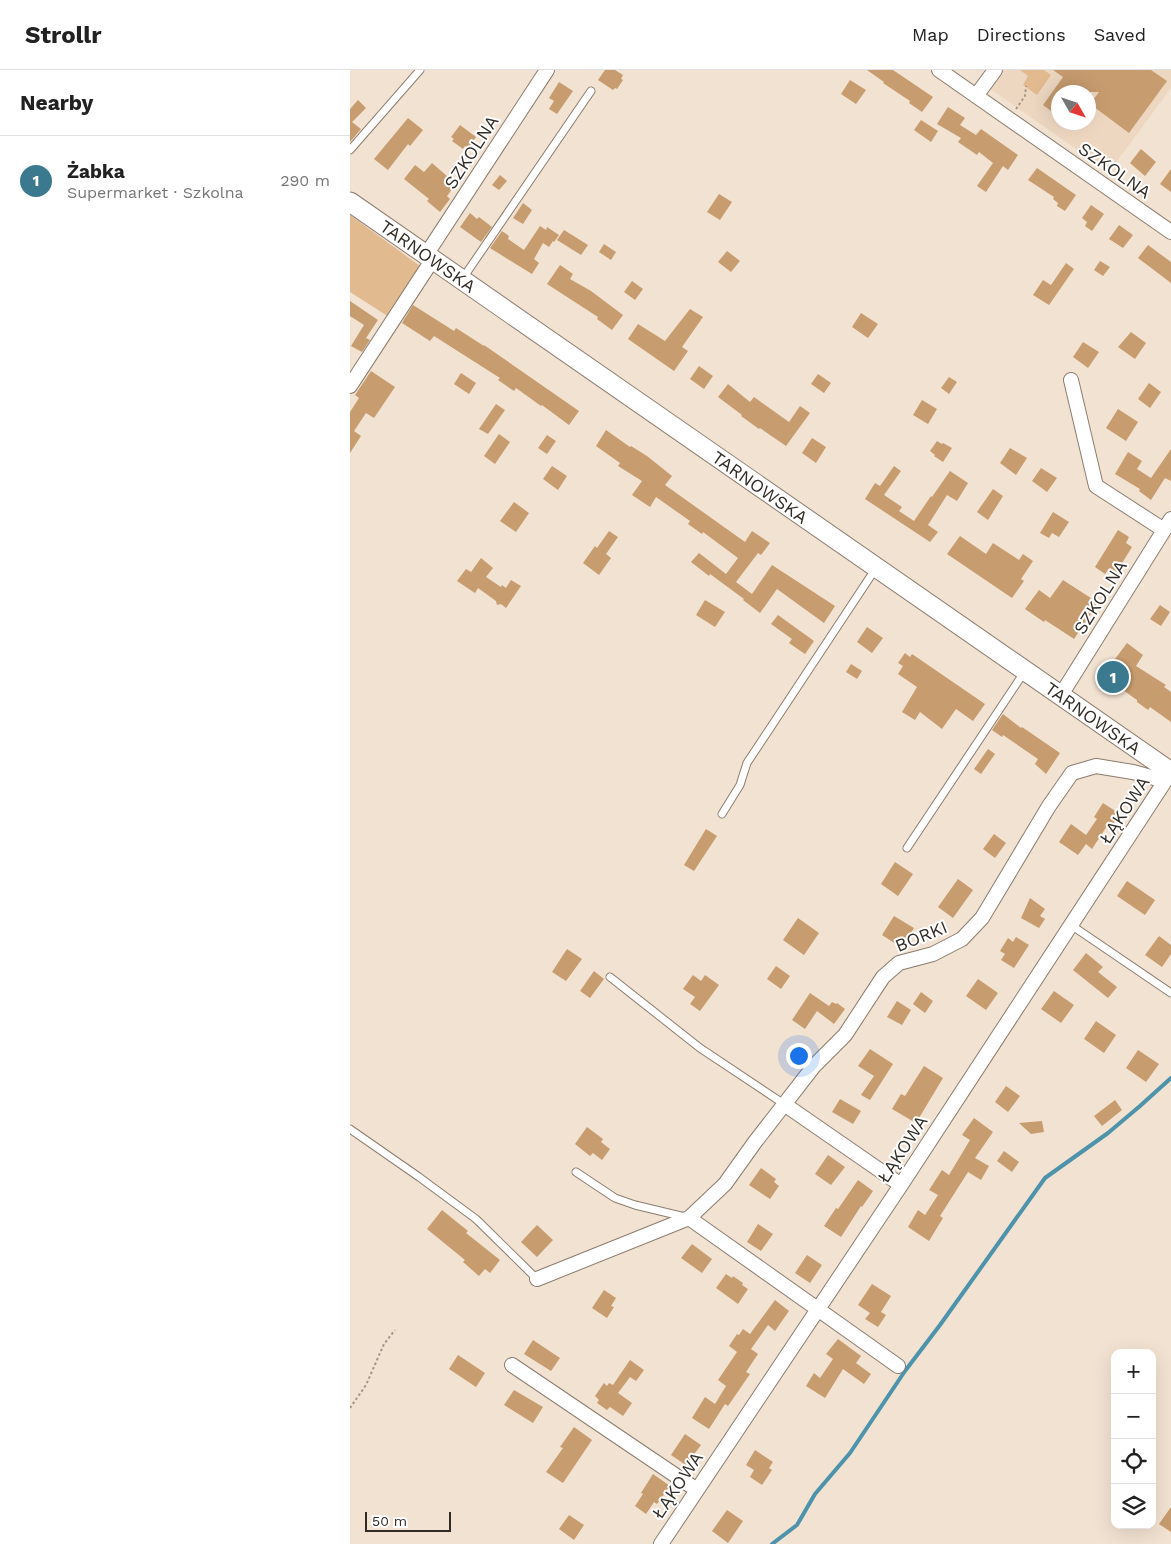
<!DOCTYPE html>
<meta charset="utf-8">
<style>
body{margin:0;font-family:"Work Sans",sans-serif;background:#f6f6f6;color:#222}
.controls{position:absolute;right:15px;bottom:15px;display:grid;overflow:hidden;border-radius:10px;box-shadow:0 5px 20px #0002}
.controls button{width:45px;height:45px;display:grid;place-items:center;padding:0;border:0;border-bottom:1px solid #e0e0e0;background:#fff;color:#222;font:25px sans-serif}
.compass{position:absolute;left:701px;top:15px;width:45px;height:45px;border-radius:50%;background:#fff;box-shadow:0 5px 20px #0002;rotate:129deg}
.scale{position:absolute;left:15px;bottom:12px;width:86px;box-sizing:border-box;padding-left:5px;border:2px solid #322c26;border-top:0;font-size:14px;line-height:18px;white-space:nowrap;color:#322c26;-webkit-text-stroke:4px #fff;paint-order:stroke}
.you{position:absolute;left:448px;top:985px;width:18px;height:18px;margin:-12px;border:4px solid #fff;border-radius:50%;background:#1a73e8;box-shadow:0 0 0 8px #1a73e833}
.badge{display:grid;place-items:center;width:32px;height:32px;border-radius:50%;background:#3a798e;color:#fff;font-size:16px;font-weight:700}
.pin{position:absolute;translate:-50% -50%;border:2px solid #fff;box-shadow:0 1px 5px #0006}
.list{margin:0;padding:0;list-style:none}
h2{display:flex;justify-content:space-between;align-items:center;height:65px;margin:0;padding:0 20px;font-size:21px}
h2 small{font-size:16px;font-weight:400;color:#767676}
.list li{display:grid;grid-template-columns:32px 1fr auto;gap:15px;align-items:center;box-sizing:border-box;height:90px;padding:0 20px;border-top:1px solid #e0e0e0}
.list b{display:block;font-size:19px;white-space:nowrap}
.list p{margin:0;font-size:16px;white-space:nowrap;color:#767676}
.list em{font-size:16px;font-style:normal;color:#767676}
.icon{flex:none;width:28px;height:28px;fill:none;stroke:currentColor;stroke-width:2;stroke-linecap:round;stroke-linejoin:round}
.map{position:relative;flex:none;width:821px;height:1474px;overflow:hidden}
header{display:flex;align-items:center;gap:30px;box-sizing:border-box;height:70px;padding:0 25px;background:#fff;border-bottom:1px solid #e0e0e0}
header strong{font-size:24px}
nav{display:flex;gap:28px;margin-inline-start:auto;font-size:18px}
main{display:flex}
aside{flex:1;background:#fff}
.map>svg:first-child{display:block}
.built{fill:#edd7c1;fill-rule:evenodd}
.green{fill:#e1ba90}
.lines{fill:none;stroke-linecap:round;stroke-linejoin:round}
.stream{stroke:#4c93ab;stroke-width:4}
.building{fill:#c79c6f}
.lane-casing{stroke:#8b7d6e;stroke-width:9}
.street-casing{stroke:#8b7d6e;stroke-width:16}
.secondary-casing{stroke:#8b7d6e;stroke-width:21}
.path{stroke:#a29689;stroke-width:2;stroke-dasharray:2.5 2.5;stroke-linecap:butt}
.lane{stroke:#fff;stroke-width:7}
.street{stroke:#fff;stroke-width:14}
.secondary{stroke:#fff;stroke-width:19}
.labels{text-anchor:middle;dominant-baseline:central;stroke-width:4;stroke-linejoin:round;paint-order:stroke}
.street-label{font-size:18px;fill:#322c26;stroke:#fff}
</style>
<header>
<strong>Strollr</strong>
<nav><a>Map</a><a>Directions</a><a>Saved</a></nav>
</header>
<main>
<aside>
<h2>Nearby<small></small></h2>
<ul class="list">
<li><span class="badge">1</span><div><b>Żabka</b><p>Supermarket · Szkolna</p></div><em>290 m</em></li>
</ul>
</aside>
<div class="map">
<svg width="821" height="1474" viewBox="0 0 821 1474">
<rect width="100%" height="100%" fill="#f2e2d1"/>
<path class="built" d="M650 0H821V18L759 102 639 18ZM708 22H738V52H708Z"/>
<path class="green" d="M670 0H694L701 5 687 25 673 15 678 6Z
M0 145 70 196 39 247 0 222Z"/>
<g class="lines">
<path class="stream" d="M422 1474 447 1455 465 1424 500 1383 555 1301 590 1255 695 1108 758 1063 790 1036 821 1008"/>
</g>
<path class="building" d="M255 0H265L273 5 271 9 273 10 267 19 265 18 263 20 248 10Z
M517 0H543L583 27 572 42 559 33 560 31 533 13 534 12Z
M703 0H801L817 11 779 63 740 34 749 22H708V46L693 35 713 7Z
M500 10 516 20 506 34 491 24Z
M209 12 223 21 207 44 199 39 204 31 199 28Z
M8 30 16 38 2 52 11 59 0 72V39Z
M598 37 615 48 610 55 626 65 631 59 668 85 658 100 653 96 636 122 627 116 643 93 629 82 627 85 608 72 611 68 587 54Z
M58 48 73 60 60 76 58 74 38 100 24 89Z
M571 50 588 61 581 72 564 60Z
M110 55 126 67 118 78 115 76 113 79 102 71 104 69 101 67Z
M791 79 806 92 795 106 780 93Z
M82 93 106 114 97 126 100 129 90 142 77 131 79 129 54 109 65 95 74 102Z
M687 98 726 125 715 141 707 136 708 133 703 129 704 127 678 110Z
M821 99V122L810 114Z
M150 105 157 111 149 120 142 115Z
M369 124 382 132 370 150 357 142Z
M173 133 182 140 173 154 163 148Z
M741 135 754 144 742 161 735 156 737 152 732 148Z
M120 143 127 149 129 147 142 157 131 172 110 157Z
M769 155 783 165 773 178 759 169Z
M190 156 196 160 197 157 209 165 204 172 203 171 199 177 193 173 184 189 189 193 182 204 140 178 152 161 159 166 158 169 174 180Z
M214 160 238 175 231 185 207 170Z
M254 174 266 182 261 190 249 182Z
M798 175 821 192V213L788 188Z
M377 181 390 191 381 202 368 192Z
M750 191 760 197 753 206 744 200Z
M716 193 724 199 699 235 683 225 693 210 701 215Z
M210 195 223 204 220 209 241 221 273 245 262 260 247 249 248 247 197 214Z
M282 211 293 219 285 230 274 222Z
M0 231 28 250 16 268 20 270 12 282 1 276 14 255 0 246Z
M63 235 104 261 106 258 134 276V275L229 341 219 355 192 335 191 336 166 318 164 321 148 310 150 308 84 266 80 271 52 253Z
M340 239 353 247 332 277 338 281 324 301 278 269 288 254 315 271Z
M511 243 528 254 518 268 502 257Z
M781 262 796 273 785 289 768 277Z
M733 272 749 282 738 298 723 287Z
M349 296 363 306 354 319 340 309Z
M21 301 45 317 24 348 16 343 4 361 11 366 0 383V342L9 328 5 325Z
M111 303 126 313 119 324 104 314Z
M468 304 481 313 474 323 461 314Z
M599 307 607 312 599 324 591 318Z
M799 313 811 322 800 338 788 329Z
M378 314 400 332 404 327 439 352 450 336 460 343 436 376 410 358 409 359 391 346 392 345 368 327Z
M572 330 587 339 578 354 563 345Z
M146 334 155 340 138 364 129 359Z
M768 339 788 352 776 371 756 358Z
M256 360 280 377 281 376 297 386 322 406 315 415 395 472 402 461 420 473 411 485 408 483 386 512 402 524 422 495 485 536 474 553 427 519 410 543 393 530 394 529 360 504 359 506 341 492 349 483 376 504 388 488 353 462 352 464 338 454 340 451 306 427 300 437 282 425 292 411 268 396 270 393 246 376Z
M149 364 160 372 145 394 134 386Z
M197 365 206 371 197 384 188 378Z
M462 368 476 377 466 393 452 383Z
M587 371 592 374 593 373 602 378 593 392 584 386 585 385 580 381Z
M660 378 677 388 666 405 650 393Z
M821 379V411L815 408 801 430 789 421 790 419 765 404 778 382 792 391 787 399 801 408Z
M202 396 217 406 208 420 193 409Z
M544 396 551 401 534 425 552 437 549 441 564 451 581 426 582 427 600 401 618 413 607 431 597 425 578 455 588 462 580 472 515 429 525 413 530 416Z
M691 398 707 408 697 422 682 411Z
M643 419 653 426 638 450 627 442Z
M164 432 179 443 166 462 150 451Z
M703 442 719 452 709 467 702 463 699 468 690 463Z
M768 460 779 467 776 473 782 477 766 503 759 499 755 504 745 497Z
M259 461 268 467 256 484 261 488 249 505 233 493 245 476 247 478Z
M610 466 636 484 643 473 669 490 673 484 683 491 671 509 674 511 662 528 597 484Z
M131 488 143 498 136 507 151 517 152 515 156 518 161 510 171 516 156 538 151 534 147 535 146 531 128 518 125 523 107 511 116 499 121 502Z
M713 510 750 534 743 545 741 544 724 569 695 550 694 552 675 539 689 520 700 528Z
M355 530 375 542 365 557 346 545Z
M810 535 820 542 811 556 800 549Z
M428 545 464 571 455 584 439 573 442 569 421 554Z
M517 557 533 568 522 583 507 572Z
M777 573 793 585 786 596 816 615 814 617 821 622V652L800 637 798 640 787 632V630L770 618 765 624 750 614 756 607 753 605Z
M555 583 560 587 562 584 635 634 623 651 606 639 592 659 570 642 565 650 552 642 567 617 548 604 553 596 548 593Z
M501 594 512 601 507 609 496 602Z
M653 644 671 658 672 657 710 683 696 704 685 694 688 689 653 665 652 667 642 660Z
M638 679 645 684 631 704 624 699Z
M753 733 770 744 760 759 757 756 742 779 736 774 728 785 709 772 721 754 736 765 747 749 744 747Z
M356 759 367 766 344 801 334 795Z
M644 764 656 773 645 788 633 779Z
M545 792 563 804 548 826 531 814Z
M608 809 623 820 603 848 588 837Z
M777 811 805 830 795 845 767 826Z
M680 828 695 839 690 846 695 849 689 858 671 848Z
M544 846 564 858 552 878 532 865Z
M448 848 469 863 454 885 433 870Z
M809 866 821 875V884L812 897 795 885Z
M666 867 679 875 664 898 651 890 655 884 650 881 658 868 663 872Z
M217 879 232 889 216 911 202 902Z
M736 883 753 897 748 902 767 917 758 928 723 900Z
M426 896 440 906 431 919 417 909Z
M244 901 254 909 240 928 230 921Z
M343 905 351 911 355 905 369 915 350 941 340 934 345 927 333 919Z
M628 909 648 923 636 940 616 926Z
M704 921 724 935 711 953 691 939Z
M571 922 583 931 575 943 563 934Z
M460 923 479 936 482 932 486 934 487 933 495 939 484 954 467 941 455 959 442 950Z
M547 931 561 940 552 955 537 947Z
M746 951 766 965 754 983 734 969Z
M520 979 543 994 520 1030 511 1025 524 1006 508 996Z
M788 980 809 994 796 1012 776 998Z
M574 996 593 1008 566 1053 542 1039 551 1024 555 1026Z
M656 1016 670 1026 658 1042 645 1032Z
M490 1029 511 1041 503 1054 482 1042Z
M765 1030 772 1040 752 1056 744 1046Z
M624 1048 643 1062 625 1088 639 1096 631 1110 618 1102 590 1146 593 1148 579 1171 558 1157 568 1140 575 1145 588 1125 579 1120 592 1100 599 1105 620 1070 612 1065Z
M692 1051 694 1062 681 1064 669 1053Z
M237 1057 253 1069 251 1072 260 1079 252 1090 243 1083 240 1086 225 1074Z
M654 1081 669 1092 662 1102 647 1091Z
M478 1085 495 1097 481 1115 465 1104Z
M411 1098 426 1109 424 1112 429 1116 420 1129 399 1115Z
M508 1110 523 1121 512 1137 511 1136 491 1167 474 1156 486 1138 488 1139Z
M92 1140 118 1161 116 1163 150 1190 140 1203 135 1199 129 1206 113 1192 115 1190 77 1159Z
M408 1154 423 1164 411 1181 397 1172Z
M187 1155 203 1170 187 1187 171 1172Z
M342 1174 362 1189 352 1203 331 1188Z
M457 1185 472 1195 460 1213 445 1203Z
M376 1204 382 1208 383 1206 393 1213 392 1215 398 1219 388 1234 366 1218Z
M522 1214 541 1226 531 1242 536 1245 528 1257 515 1249 520 1243 508 1235Z
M254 1220 266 1228 261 1236 264 1237 257 1248 242 1238Z
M425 1230 439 1241 425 1261 418 1255 401 1279 408 1284 396 1302 400 1304 378 1336 375 1334 359 1359 342 1348 355 1327 365 1334 376 1316 368 1310 387 1282 379 1276 387 1264 389 1265 393 1259 400 1264Z
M488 1269 511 1286 506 1293 521 1304 514 1314 493 1299 475 1328 456 1316 464 1303 470 1308 483 1289 476 1284Z
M183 1270 210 1288 201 1301 174 1284Z
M108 1285 135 1303 126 1317 99 1299Z
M280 1290 294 1300 286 1311 280 1307 268 1323 282 1333 273 1346 260 1337 257 1340 247 1333 249 1330 245 1326 254 1313 257 1316 259 1313 263 1315Z
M164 1320 193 1337 183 1353 154 1335Z
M224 1357 242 1370 213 1413 196 1402 213 1378 210 1377Z
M335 1364 351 1375 336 1395 321 1385Z
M405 1380 423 1392 419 1398 422 1400 412 1415 400 1407 404 1400 396 1395Z
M303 1404 320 1416 307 1434 304 1432 296 1444 285 1436 293 1424 291 1423Z
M821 1437V1462L809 1454Z
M377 1440 393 1451 378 1473 362 1461Z
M219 1445 234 1455 224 1470 209 1459Z"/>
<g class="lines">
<defs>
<path id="lane" d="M0 80 70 0
M113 208 241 21
M372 744 390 715 397 693 526 498
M557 778 675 601
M721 855 821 923
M260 907 350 978 434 1034
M0 1059 69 1107 126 1149 187 1209
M226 1102 265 1128 285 1135 335 1147"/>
<path id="street" d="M589 0 821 162
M626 26 645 0
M76 185 197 0
M721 310 746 416 814 460
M0 316 83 189
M711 625 821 449
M434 1034 551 1115
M339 1148 548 1296
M187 1209 339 1148 375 1114 405 1072 464 996 495 965 533 907 549 893 583 884 612 869 632 848 699 736 722 703 746 696 783 702 815 711
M162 1295 347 1420
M311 1474 551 1115 821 702"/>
<path id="secondary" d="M0 132 821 702"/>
</defs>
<use href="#lane" class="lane-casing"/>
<use href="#street" class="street-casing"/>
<use href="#secondary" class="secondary-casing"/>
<path class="path" d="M666 39 675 26 676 16
M0 1338 16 1315 34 1274 45 1260"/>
<use href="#lane" class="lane"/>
<use href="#street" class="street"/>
<use href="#secondary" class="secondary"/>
</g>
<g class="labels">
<g class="street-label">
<text transform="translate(121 82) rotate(-57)">SZKOLNA</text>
<text transform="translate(765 100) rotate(35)">SZKOLNA</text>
<text transform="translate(78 186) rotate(35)">TARNOWSKA</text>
<text transform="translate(410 417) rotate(35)">TARNOWSKA</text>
<text transform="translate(750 527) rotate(-58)">SZKOLNA</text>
<text transform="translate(743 648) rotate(35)">TARNOWSKA</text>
<text transform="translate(774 740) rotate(-57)">ŁĄKOWA</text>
<text transform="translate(571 866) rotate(-22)">BORKI</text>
<text transform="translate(552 1079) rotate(-57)">ŁĄKOWA</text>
<text transform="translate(327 1415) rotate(-56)">ŁĄKOWA</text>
</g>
</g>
</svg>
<div class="controls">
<button>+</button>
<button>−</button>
<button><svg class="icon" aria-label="locate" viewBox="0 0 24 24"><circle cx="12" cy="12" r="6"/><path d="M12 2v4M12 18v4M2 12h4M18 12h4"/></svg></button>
<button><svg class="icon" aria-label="layers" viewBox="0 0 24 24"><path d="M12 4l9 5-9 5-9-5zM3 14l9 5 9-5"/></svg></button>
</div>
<svg class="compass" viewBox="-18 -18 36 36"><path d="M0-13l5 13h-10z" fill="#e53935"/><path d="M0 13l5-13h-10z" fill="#767676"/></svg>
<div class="scale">50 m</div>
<div class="you"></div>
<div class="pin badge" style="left:763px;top:607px">1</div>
</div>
</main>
